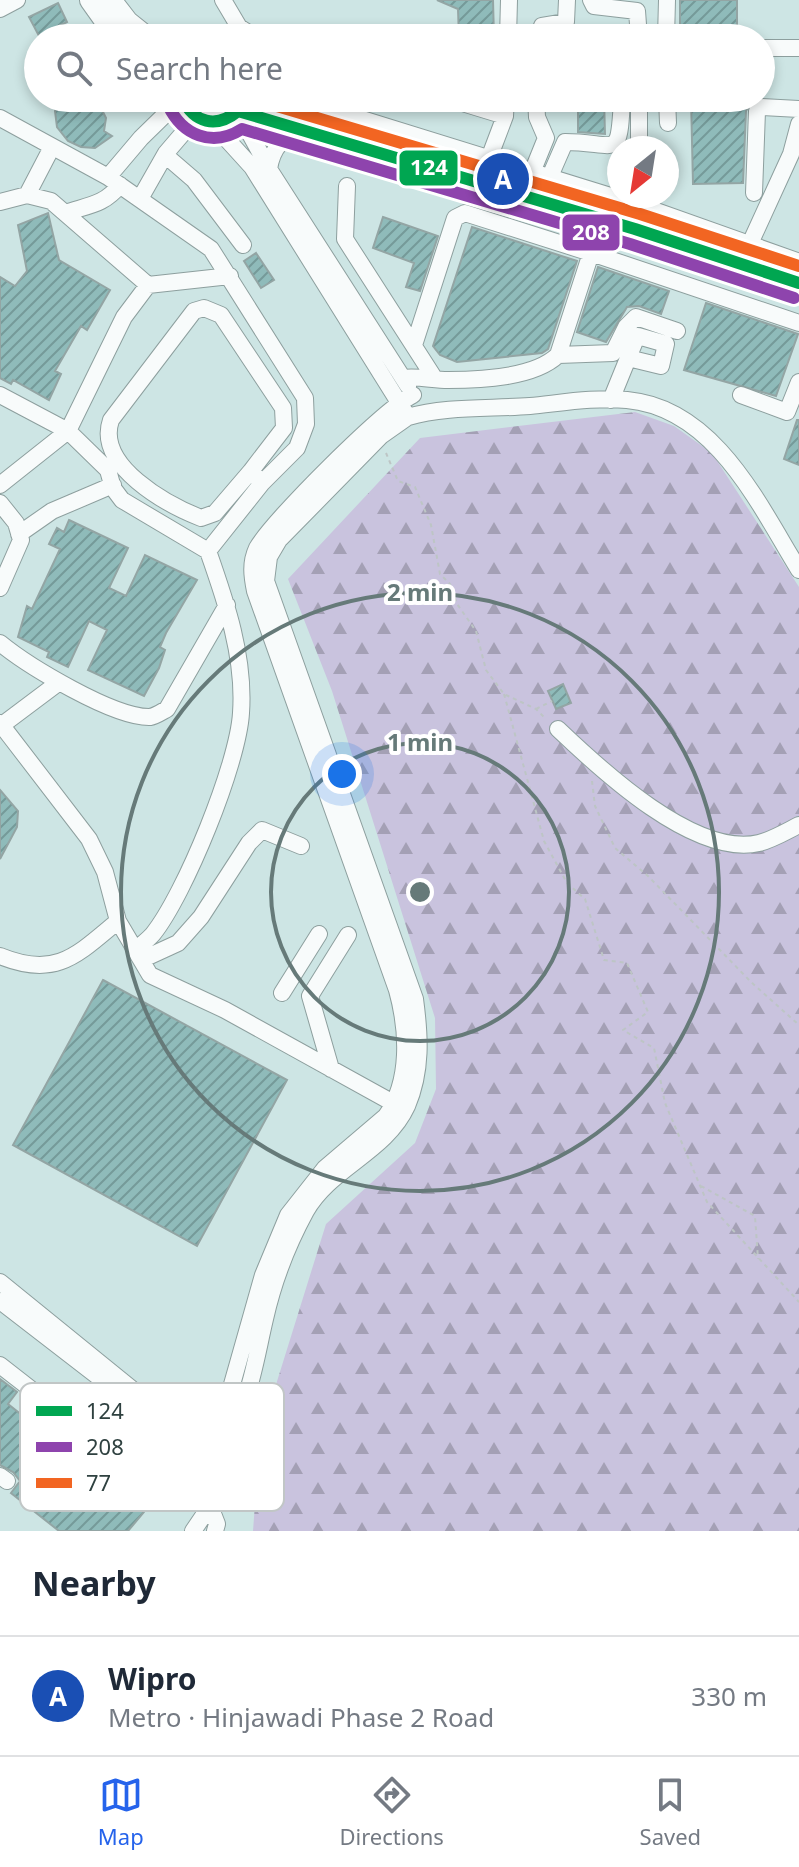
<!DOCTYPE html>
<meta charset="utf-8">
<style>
body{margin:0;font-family:"Noto Sans",sans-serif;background:#f2f2f3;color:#1f2937}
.compass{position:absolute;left:607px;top:136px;width:72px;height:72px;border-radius:50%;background:#fff;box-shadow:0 4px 12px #0003;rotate:210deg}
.you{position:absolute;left:342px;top:774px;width:28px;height:28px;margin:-20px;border:6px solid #fff;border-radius:50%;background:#1a73e8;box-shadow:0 0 0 12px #1a73e833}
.badge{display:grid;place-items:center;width:52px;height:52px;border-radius:50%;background:#2563eb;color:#fff;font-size:26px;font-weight:700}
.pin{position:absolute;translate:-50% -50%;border:4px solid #fff;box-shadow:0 2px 8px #0006}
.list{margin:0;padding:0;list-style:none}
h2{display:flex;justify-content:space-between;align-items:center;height:104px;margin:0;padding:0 32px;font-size:34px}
h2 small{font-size:26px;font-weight:400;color:#747a83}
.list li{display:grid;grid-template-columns:52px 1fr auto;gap:24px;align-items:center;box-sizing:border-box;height:120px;padding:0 32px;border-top:2px solid #e0e1e3}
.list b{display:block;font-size:30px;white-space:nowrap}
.list p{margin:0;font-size:26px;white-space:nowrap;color:#747a83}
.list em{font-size:26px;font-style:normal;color:#747a83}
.icon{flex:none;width:44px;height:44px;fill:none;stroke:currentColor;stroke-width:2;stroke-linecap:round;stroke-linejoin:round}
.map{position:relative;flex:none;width:799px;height:1531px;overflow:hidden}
.search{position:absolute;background:#fff;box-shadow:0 4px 12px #0003;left:24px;right:24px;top:24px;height:88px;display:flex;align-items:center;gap:20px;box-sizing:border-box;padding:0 28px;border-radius:44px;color:#747a83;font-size:30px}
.sheet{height:224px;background:#fff}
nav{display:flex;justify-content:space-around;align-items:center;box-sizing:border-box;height:112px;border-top:2px solid #e0e1e3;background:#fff;font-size:22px;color:#747a83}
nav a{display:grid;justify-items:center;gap:4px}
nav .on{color:#2563eb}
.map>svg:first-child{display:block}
.forest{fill:url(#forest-firs)}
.building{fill:url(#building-hatch);stroke:#93a5a4;stroke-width:2}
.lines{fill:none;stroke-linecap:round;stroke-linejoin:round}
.minor-casing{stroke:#8d9f9e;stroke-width:18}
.major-casing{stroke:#8d9f9e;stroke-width:24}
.path{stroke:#bdc5c5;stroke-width:2;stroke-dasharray:4 4;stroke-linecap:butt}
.minor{stroke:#f8fbfb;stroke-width:16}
.major{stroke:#f8fbfb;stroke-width:22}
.bus-1-casing{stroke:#fff;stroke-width:18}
.bus-2-casing{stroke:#fff;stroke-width:18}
.bus-3-casing{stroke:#fff;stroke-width:18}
.bus-1{stroke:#00a651;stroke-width:12}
.bus-2{stroke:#8e44ad;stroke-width:12}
.bus-3{stroke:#f26522;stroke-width:12}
.ring{fill:none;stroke:#667a79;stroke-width:4}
.key{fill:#fff;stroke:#c1c6c6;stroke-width:2}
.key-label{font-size:22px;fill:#2f4140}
.centre{fill:#667a79;stroke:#fff;stroke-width:4}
.ring-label{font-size:24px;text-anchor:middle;font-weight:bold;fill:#667a79;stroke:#fff;stroke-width:8;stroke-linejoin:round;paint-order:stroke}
.line-badge{stroke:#fff;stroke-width:3}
.badge-label{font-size:22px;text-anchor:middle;font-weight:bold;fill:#fff}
</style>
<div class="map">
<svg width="799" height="1531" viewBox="0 0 799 1531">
<defs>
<pattern id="forest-firs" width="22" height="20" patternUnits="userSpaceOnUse" patternTransform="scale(2)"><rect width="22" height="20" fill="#c9c3de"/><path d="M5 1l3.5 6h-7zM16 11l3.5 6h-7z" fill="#a4a0b5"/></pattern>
<pattern id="building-hatch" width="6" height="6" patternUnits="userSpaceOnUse" patternTransform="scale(2)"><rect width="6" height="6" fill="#8fbbba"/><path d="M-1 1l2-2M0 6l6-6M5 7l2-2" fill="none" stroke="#759a99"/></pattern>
</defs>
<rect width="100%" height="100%" fill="#cde5e4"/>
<path class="forest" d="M635 412 674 426 712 453 799 587V1531H253L260 1436 326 1224 415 1143 436 1089 435 1018 332 691 288 579 420 438Z"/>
<path class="building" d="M437 0H493L494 38H459L458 9Z
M680 0H737V38H680Z
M58 3 67 22 39 36 29 17Z
M63 98H113L101 108 106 118 104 131 112 136 95 148 81 147 68 141 57 127 55 111Z
M578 98H604L605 134 578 132Z
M691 98H752L746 111 743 183 693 184Z
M48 213 59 260 110 290 87 330 81 326 55 371 61 374 49 400 13 380 11 384 0 378V277L15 286 27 271 18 225Z
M383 217 438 236 420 291 406 287 414 263 373 248Z
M472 227 577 261 548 349 542 353 457 362 440 355 433 346Z
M256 253 274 280 261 288 244 261Z
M598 267 669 291 661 314 639 306 627 307 606 342 577 332Z
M706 303 798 334 776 396 684 370Z
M797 420H799V465L784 459Z
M69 520 128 548 109 588 126 596 145 555 197 580 166 633 160 647 165 650 159 668 144 696 88 670 107 630 89 621 68 667 47 657 49 652 18 637 27 606 32 609 60 549 49 544 57 528 64 532Z
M563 684 571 703 556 709 548 691Z
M0 790 18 811 17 827 0 859Z
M103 980 287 1080 197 1246 13 1145Z
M0 1379 17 1392 8 1404 144 1512 128 1531H59L11 1493 20 1481 13 1472 0 1465Z"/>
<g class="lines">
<defs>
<path id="minor" d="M223 0 239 27 256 38
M591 0 594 6 637 11 639 38
M0 9 17 0
M508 38 509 0
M537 38 542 26 566 22 567 0
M666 38 667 0
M761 48H799
M446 98 505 116
M667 98 668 123
M238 112 269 169 408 386
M0 118 108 177 211 249 305 398 306 424 297 448 262 483 208 551C226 602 245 657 241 713 238 764 185 894 153 934 148 940 140 945 135 951
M212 123 252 167 408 417C445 406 490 409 530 406 561 403 596 397 627 400 715 408 759 505 799 570
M639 148V98
M165 155 194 180 243 245
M488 161 505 116 506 98
M269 169C272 149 282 135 303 130
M531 175 546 138 537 117 536 98
M108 177 141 138 182 98
M548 181 565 142C618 142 619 163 622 98
M347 186 345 239 435 379
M754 193 757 111 760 107 799 109
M27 195 52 147
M141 197 166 153 196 118
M0 202 27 195 51 201 148 285 230 276
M65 213C89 205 104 205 120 185
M748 248 791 154 799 124
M148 285 124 317 68 431 108 470 113 488 122 500 208 551
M414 345 455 218 465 213 591 253
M558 355 613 353 626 327 636 317 677 331
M403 378C418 376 433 380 448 380 481 380 534 378 558 355L591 253 799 323
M0 395 68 431 0 485
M741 395 787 412 799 382
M611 400 635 341 638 336 666 344 661 366 628 358
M251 471 284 428 283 408 221 315 204 308 194 311 111 420C95 466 168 505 201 518L215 513 251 471 262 483
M0 503 16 523 21 540 0 588
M19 534 52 511 113 485
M0 643C28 666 114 718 150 717 156 716 163 711 167 709L227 605
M0 723 89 839 105 872 118 921 150 975 225 1010 404 1109
M2 725 58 683
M558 729C601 770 695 858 759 843 772 840 787 831 799 825
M0 956C56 979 77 955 118 921
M141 960 178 943 201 917 249 843 262 830 301 846
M282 993 319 934
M331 1069 310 996 348 935
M0 1282 170 1420 222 1451
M0 1301 136 1406 214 1483
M0 1365 32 1390 41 1416 77 1446
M231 1430C251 1396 256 1357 265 1319 273 1283 288 1244 306 1211 330 1168 386 1152 407 1106 422 1071 420 1036 415 999L266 581 269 557 279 540 381 436 408 417
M0 1476 7 1481
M210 1506 217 1524 215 1531
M193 1531 210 1506 230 1432 229 1395 263 1275 288 1215 325 1168 386 1116C411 1081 408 1030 397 990L255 591C252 576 250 563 257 548 272 521 386 407 413 395"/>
<path id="major" d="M91 0 118 38
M110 0 127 22 147 38
M182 98C190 120 212 130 232 117L244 98
M284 98 639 208 799 265
M238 111 635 229 799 283"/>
</defs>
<use href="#minor" class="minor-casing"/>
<use href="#major" class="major-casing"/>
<path class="path" d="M386 453 398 481 415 487 431 525 440 574 450 584 457 604 476 631 486 670 504 694 536 709 546 719
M504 694 544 841 567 883 585 899 604 960 627 963 648 1012 623 1030 654 1048 665 1103 707 1202 799 1302
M536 709 552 701
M592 781 595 806 615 848 648 876 751 982 799 1025
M701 1186 755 1216 758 1259"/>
<use href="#minor" class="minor"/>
<use href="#major" class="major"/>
<defs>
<path id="bus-1" d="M182 98C194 123 216 129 238 111L635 229 799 283"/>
<path id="bus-2" d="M168 105C182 135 212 148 242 129L630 244 794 298"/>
<path id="bus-3" d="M250 98 640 214 799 266"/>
</defs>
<use href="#bus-1" class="bus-1-casing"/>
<use href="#bus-2" class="bus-2-casing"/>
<use href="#bus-3" class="bus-3-casing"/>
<use href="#bus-1" class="bus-1"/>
<use href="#bus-2" class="bus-2"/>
<use href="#bus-3" class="bus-3"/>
</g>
<g class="ring">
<circle cx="420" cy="892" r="149"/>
<circle cx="420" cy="892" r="299"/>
</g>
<rect x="20" y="1383" width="264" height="128" rx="12" class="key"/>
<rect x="36" y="1406" width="36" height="10" fill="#00a651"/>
<rect x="36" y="1442" width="36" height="10" fill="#8e44ad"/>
<rect x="36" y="1478" width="36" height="10" fill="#f26522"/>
<g class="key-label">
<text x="86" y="1419">124</text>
<text x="86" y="1455">208</text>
<text x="86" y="1491">77</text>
</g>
<circle cx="420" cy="892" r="12" class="centre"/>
<g class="ring-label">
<text x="420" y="601">2 min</text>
<text x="420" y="751">1 min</text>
</g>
<g class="line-badge">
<rect x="398" y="149" width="61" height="38" rx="8" fill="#00a651"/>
<rect x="561" y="213" width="60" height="39" rx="8" fill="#8e44ad"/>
</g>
<g class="badge-label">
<text x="429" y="175">124</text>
<text x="591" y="240">208</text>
</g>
</svg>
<svg class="compass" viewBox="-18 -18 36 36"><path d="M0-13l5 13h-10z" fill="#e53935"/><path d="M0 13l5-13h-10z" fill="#747a83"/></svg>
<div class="you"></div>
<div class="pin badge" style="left:503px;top:179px;background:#1a4fb4">A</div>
<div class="search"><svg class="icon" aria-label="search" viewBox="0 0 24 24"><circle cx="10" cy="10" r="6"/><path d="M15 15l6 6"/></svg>Search here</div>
</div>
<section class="sheet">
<h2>Nearby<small></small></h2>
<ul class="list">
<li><span class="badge" style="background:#1a4fb4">A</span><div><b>Wipro</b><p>Metro · Hinjawadi Phase 2 Road</p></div><em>330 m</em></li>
</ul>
</section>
<nav>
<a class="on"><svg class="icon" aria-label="map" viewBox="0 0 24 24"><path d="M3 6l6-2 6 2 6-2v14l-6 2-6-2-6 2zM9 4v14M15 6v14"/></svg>Map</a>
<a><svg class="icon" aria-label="directions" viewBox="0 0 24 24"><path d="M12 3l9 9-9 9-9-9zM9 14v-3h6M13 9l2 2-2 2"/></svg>Directions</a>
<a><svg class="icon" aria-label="saved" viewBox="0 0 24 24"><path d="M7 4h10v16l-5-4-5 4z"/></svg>Saved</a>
</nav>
